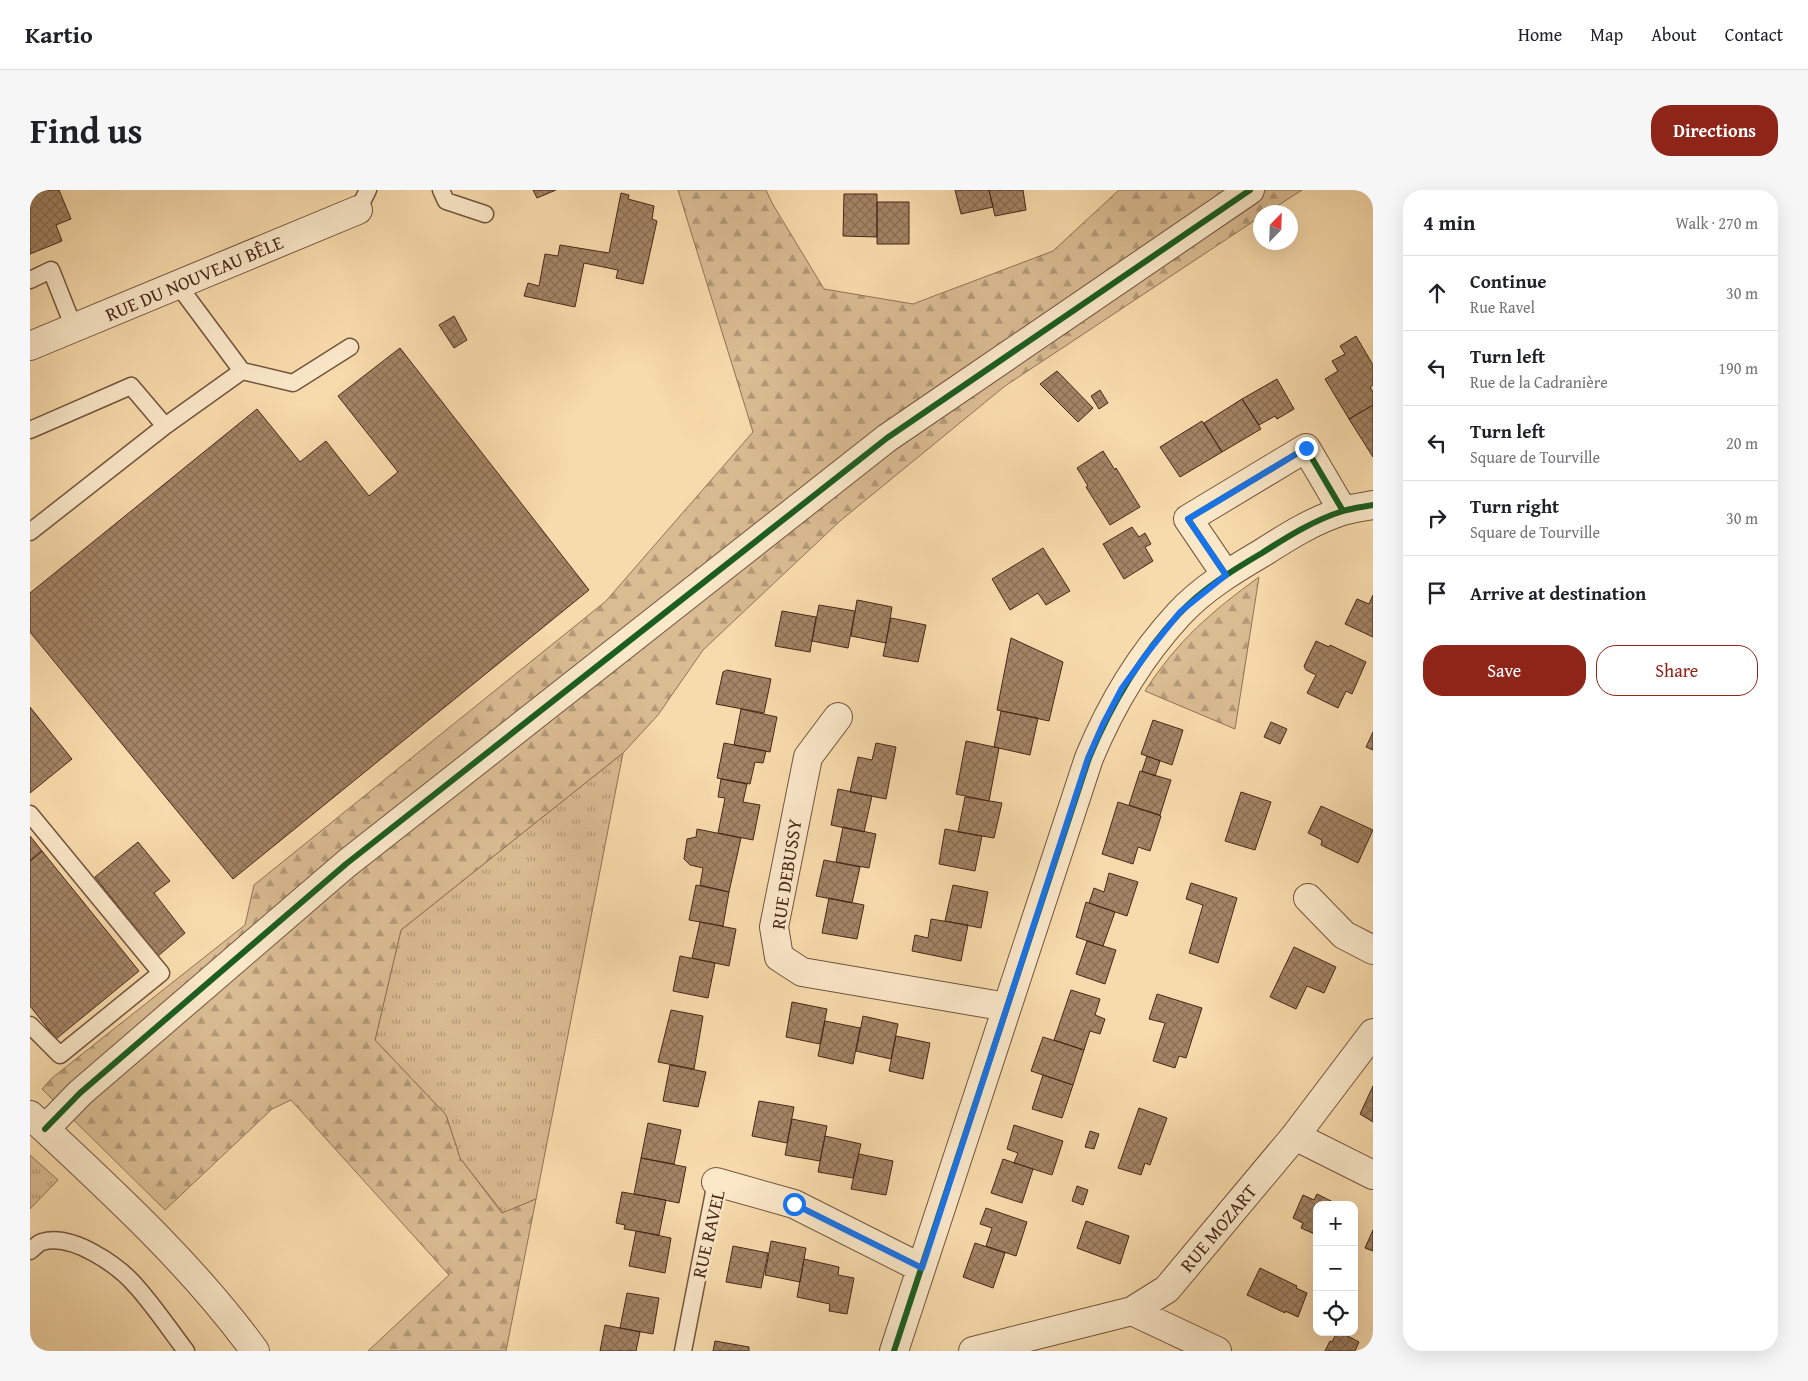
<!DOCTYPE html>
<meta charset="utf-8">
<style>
body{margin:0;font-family:"Gentium Book Plus",serif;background:#f6f6f6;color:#202124}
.controls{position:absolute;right:15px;bottom:15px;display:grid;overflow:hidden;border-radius:10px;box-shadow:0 5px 20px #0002}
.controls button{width:45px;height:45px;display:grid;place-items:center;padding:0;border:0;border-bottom:1px solid #e0e0e0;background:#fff;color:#202124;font:25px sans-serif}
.compass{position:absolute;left:1223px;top:15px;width:45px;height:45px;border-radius:50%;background:#fff;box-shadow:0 5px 20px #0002;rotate:23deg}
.stop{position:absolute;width:15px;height:15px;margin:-11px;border:4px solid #1a73e8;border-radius:50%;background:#fff}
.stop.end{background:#1a73e8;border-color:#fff;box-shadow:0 1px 5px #0008}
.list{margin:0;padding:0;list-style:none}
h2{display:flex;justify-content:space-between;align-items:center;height:65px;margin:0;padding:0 20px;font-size:21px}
h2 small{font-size:16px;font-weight:400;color:#757577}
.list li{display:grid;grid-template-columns:32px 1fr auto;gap:15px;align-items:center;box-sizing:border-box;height:75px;padding:0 20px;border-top:1px solid #e0e0e0}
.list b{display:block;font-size:19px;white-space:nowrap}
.list p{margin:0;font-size:16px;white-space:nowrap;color:#757577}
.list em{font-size:16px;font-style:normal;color:#757577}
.actions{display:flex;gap:10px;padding:15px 20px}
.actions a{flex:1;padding:11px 0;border:1px solid #8f2418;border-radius:20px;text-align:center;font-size:18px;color:#8f2418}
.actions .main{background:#8f2418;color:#fff}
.icon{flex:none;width:28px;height:28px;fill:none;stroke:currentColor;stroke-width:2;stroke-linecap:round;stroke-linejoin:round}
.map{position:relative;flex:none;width:1343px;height:1161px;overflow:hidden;border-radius:20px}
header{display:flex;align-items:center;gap:30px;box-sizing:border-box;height:70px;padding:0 25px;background:#fff;border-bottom:1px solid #e0e0e0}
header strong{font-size:24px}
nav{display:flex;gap:28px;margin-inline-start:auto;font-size:18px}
.intro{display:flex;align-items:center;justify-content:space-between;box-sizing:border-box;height:120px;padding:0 30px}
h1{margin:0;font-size:35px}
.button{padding:12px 22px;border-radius:20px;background:#8f2418;color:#fff;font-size:18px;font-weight:700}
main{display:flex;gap:30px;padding:0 30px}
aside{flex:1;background:#fff;border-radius:20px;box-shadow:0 5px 20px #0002}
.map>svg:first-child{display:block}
.grass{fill:url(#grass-tufts);stroke:#917256}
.forest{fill:url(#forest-firs);stroke:#917256}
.building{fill:url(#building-cross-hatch);stroke:#48271a}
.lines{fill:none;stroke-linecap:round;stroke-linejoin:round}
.lane-casing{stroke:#74543e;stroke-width:19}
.street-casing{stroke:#74543e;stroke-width:30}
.lane{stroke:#fae8c9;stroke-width:16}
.street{stroke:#fae8c9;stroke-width:28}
.cycleway-casing{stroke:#fae8c9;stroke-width:9}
.cycleway{stroke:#1b5e20;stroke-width:6}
.route{stroke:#1a73e8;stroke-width:6}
.labels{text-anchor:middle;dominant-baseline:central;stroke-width:5;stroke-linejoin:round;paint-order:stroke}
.street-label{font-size:19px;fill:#48271a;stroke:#fae8c9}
</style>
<header>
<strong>Kartio</strong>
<nav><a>Home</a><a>Map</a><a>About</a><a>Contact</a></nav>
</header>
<div class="intro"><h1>Find us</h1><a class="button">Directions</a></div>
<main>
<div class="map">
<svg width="1343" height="1161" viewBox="0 0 1343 1161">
<defs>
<pattern id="grass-tufts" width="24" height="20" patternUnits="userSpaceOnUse" patternTransform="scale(1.25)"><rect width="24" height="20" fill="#dabc93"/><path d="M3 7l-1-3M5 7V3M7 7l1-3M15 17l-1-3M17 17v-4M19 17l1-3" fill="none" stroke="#b39977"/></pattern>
<pattern id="forest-firs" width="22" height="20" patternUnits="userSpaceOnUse" patternTransform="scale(1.25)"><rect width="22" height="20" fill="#dabc93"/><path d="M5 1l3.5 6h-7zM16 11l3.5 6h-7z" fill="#b39977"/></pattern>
<pattern id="building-cross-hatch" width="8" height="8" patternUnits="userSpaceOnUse" patternTransform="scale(1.25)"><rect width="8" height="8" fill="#a48566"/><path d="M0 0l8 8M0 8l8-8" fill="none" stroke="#886d53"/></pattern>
</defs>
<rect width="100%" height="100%" fill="#f8dbac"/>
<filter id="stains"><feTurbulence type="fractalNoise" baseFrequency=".004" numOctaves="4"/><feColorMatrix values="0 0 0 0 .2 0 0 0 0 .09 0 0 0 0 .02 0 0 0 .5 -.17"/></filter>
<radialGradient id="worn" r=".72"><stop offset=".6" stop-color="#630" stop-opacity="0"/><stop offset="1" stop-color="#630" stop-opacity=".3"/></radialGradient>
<path class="grass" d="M593 563 506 1009 473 1023 430 968 416 925 345 850 371 740Z
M0 965 28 990 0 1019Z"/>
<path class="forest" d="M648 0H736L742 13 794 99 883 114 1023 61 1089 0H1272L1238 22H1230V27L975 196 810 331 673 460 628 525 593 563 371 740 345 850 416 925 430 968 472 1023 506 1009 476 1161H338L419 1085 261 910 242 919 135 1020 12 899 22 888 215 735 224 695 576 411 723 242Z
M1229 387 1205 539 1115 501C1148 450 1181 422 1229 387Z"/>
<path class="building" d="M0 0H29L41 29 26 35 32 51 0 64Z
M503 0H526L507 8Z
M925 0H959L963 17 931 24Z
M959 0H993L996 20 965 26Z
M591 3 599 5 598 9 624 16 622 29 627 31 613 94 586 88 588 80 554 73 545 117 494 106 498 93 509 96 515 64 528 66 530 55 579 63Z
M814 4H847V47L813 46Z
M847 12H879V54H847Z
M424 126 437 150 424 158 409 135Z
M1326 146 1343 175V195L1340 197 1343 202V215L1319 229 1295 189 1308 181 1302 171 1315 164 1310 156Z
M370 158 559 400 203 689 0 442V403L227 219 270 272 296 251 339 306 368 282 308 206Z
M1027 181 1063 218 1048 232 1010 194Z
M1247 189 1264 219 1247 229 1245 226 1229 235 1212 209Z
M1070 200 1078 213 1069 219 1061 206Z
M1212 209 1231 239 1192 262 1174 233Z
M1343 215V267L1319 229Z
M1172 231 1192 262 1150 287 1130 257Z
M1073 261 1085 280 1086 278 1110 317 1080 335 1056 297 1058 296 1047 278Z
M1102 337 1109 347 1115 343 1121 354 1115 357 1123 371 1094 389 1073 354Z
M1013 358 1040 401 1016 415 1008 403 980 420 962 389Z
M1343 405V447L1315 434 1327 409 1339 414Z
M827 410 862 417 856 453 821 446Z
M789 415 825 421 818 458 782 451Z
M752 421 786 427 780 462 745 456Z
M861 428 896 435 888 472 853 466Z
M981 448 1033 472 1019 531 967 520Z
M1286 451 1299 457 1300 455 1336 472 1322 504 1316 501 1308 518 1277 503 1286 485 1276 480 1274 476Z
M697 480 741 489 734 523 686 514 693 482Z
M0 517 42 569 0 603Z
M711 519 747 527 740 562 704 555Z
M971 521 1008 528 1000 565 964 557Z
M1123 530 1153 540 1142 575 1111 564Z
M1241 532 1257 539 1250 554 1234 547Z
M1343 542V560L1336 557Z
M936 551 969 558 959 611 926 604Z
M694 553 736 561 733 573 725 572 720 594 687 588Z
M846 553 866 557 856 609 820 602 828 567 842 570Z
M1117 566 1130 571 1125 586 1112 581Z
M1110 581 1141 590 1130 625 1099 615Z
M691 589 717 594 713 612 730 615 723 650 688 643 695 608 688 607Z
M808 599 842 606 834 642 801 635Z
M1211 602 1241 612 1225 660 1195 651Z
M935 607 972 613 964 648 928 642Z
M1088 612 1131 626 1120 661 1108 657 1103 674 1072 664Z
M1291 616 1343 640 1328 673 1291 655 1292 650 1278 643Z
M813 637 846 644 839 678 806 672Z
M667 639 711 648 699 702 670 695 673 678 660 675 654 669 657 649 666 647Z
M915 639 952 646 945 681 909 674Z
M0 646 12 661 0 671Z
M108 652 140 691 124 703 155 743 128 766 65 687Z
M12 661 109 781 26 849 0 816V671Z
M794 670 830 677 822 713 786 706Z
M1079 683 1108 692 1097 726 1059 713 1064 698 1074 702Z
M1161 693 1207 708 1188 773 1159 763 1173 715 1156 709Z
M666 695 699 702 693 736 659 730Z
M923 695 958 702 951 738 915 731Z
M799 708 834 715 827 749 792 743Z
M1056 712 1085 722 1073 756 1046 747Z
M901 729 938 735 931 771 882 761 885 745 898 748Z
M670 732 706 739 699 776 662 768Z
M1057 751 1086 760 1075 794 1046 784Z
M1264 757 1306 777 1294 803 1277 796 1266 819 1240 807Z
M650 766 685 773 678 808 643 801Z
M1041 800 1070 809 1065 825 1075 829 1070 844 1060 841 1054 860 1024 850Z
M1127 804 1172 818 1156 868 1149 866 1145 878 1123 871 1135 833 1119 829Z
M762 812 797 819 790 854 756 847Z
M641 820 673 826 664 879 628 872Z
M833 826 868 834 861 869 826 861Z
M795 831 830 838 823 874 788 866Z
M866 846 900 853 893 889 859 881Z
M1013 847 1054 860 1043 895 1001 881Z
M640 875 676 882 668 917 633 911Z
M1013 885 1043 895 1032 928 1002 919Z
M1343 896V932L1330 924Z
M729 911 764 917 757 953 722 946Z
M1109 918 1137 928 1120 975 1115 973 1111 985 1088 978Z
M762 929 797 936 790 971 755 965Z
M618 933 651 940 644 974 611 968Z
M984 935 1033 951 1022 985 984 973 988 963 977 959Z
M1060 941 1069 944 1064 959 1055 957Z
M795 946 831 954 823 988 788 982Z
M829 964 863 971 856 1005 821 999Z
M611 968 656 977 649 1013 604 1004Z
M973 969 1003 979 992 1013 961 1003Z
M1047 996 1058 1000 1053 1015 1042 1011Z
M592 1002 636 1010 629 1045 594 1039 595 1035 586 1033Z
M1287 1004 1309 1015H1287V1045L1271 1038 1273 1033 1263 1028 1273 1005 1284 1010Z
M956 1018 997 1032 986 1066 956 1056 962 1038 950 1034Z
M1056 1031 1099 1046 1090 1074 1047 1058Z
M1343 1040V1061L1335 1058Z
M606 1041 641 1048 635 1083 599 1076Z
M741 1051 776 1058 770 1092 735 1085Z
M945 1053 975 1063 963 1098 933 1087Z
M703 1056 738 1063 731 1098 696 1092Z
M774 1069 809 1077 808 1085 824 1088 817 1124 799 1121 800 1114 767 1107Z
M1230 1078 1267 1096 1266 1098 1277 1103 1268 1127 1255 1121V1123L1217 1105Z
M597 1103 629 1108 623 1144 590 1138Z
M575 1135 610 1142 606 1161H570Z
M1307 1142H1310L1329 1152 1325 1161H1295L1300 1151 1302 1152Z
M685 1151 719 1157V1161H683Z"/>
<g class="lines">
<defs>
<path id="lane" d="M411 0 416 11 455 24
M328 20 338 0
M0 90 21 80 44 138
M148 95 212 181
M0 240 101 196 135 236
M0 342 135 236 212 181 263 193 320 157
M0 624 131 783 30 865 0 835
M0 1061C4 1058 8 1053 12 1052 42 1043 88 1075 106 1096 124 1116 140 1140 156 1161
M653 1161 686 992"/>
<path id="street" d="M0 156 328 20
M1196 385 1158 329 1276 258 1313 321
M808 527 778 567 744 737 749 767 772 782 977 817
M1278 708 1314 745 1343 760
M0 925C79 999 161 1073 225 1161
M15 939 50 903 316 674 857 248 1220 0
M1265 946 1343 985
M686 992 764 1014 891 1078
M1102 1121 1187 1161
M864 1161 1059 568C1081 515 1110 466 1149 424 1172 399 1203 380 1232 363 1257 347 1284 330 1313 321 1323 318 1333 317 1343 315
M943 1161 1102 1121 1137 1099 1265 946 1343 843"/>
</defs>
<use href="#lane" class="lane-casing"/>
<use href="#street" class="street-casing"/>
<use href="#lane" class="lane"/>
<use href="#street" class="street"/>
<defs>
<path id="cycleway" d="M1196 385 1158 329 1276 258 1313 321
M15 939 50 903 316 674 857 248 1220 0
M864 1161 1059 568C1081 515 1110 466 1149 424 1172 399 1203 380 1232 363 1257 347 1284 330 1313 321 1323 318 1333 317 1343 315"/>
</defs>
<use href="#cycleway" class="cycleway-casing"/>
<use href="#cycleway" class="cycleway"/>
</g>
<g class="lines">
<path class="route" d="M764 1014 892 1078 1058 568 1073 534 1092 498 1118 462 1150 422 1196 385 1158 329 1276 258"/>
</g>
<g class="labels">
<g class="street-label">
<text transform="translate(164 88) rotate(-23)">RUE DU NOUVEAU BÊLE</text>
<text transform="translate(756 684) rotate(-81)">RUE DEBUSSY</text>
<text transform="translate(1188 1038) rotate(-50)">RUE MOZART</text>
<text transform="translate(678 1044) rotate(-77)">RUE RAVEL</text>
</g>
</g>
<rect width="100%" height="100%" filter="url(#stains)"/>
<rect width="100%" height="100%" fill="url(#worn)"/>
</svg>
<div class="controls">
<button>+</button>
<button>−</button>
<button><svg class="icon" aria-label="locate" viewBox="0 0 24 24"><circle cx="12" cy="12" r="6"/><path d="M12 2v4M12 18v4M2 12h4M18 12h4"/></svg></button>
</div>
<svg class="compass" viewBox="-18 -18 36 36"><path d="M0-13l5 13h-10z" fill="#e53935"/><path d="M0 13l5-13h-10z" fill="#757577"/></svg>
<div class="stop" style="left:764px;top:1014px"></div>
<div class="stop end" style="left:1276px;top:258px"></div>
</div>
<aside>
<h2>4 min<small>Walk · 270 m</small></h2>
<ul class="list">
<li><svg class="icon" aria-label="ahead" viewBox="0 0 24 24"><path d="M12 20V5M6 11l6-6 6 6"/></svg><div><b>Continue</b><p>Rue Ravel</p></div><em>30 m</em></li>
<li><svg class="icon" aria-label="left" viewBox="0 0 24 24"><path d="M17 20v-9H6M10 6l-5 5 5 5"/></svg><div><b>Turn left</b><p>Rue de la Cadranière</p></div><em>190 m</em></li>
<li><svg class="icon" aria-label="left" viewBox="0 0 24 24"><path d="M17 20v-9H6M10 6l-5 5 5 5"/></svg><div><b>Turn left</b><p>Square de Tourville</p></div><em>20 m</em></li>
<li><svg class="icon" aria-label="right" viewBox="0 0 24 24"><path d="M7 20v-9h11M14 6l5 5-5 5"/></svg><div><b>Turn right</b><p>Square de Tourville</p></div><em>30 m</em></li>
<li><svg class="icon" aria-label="arrive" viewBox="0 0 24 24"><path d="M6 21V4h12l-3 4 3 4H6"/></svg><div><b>Arrive at destination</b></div></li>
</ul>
<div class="actions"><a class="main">Save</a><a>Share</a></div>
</aside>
</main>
